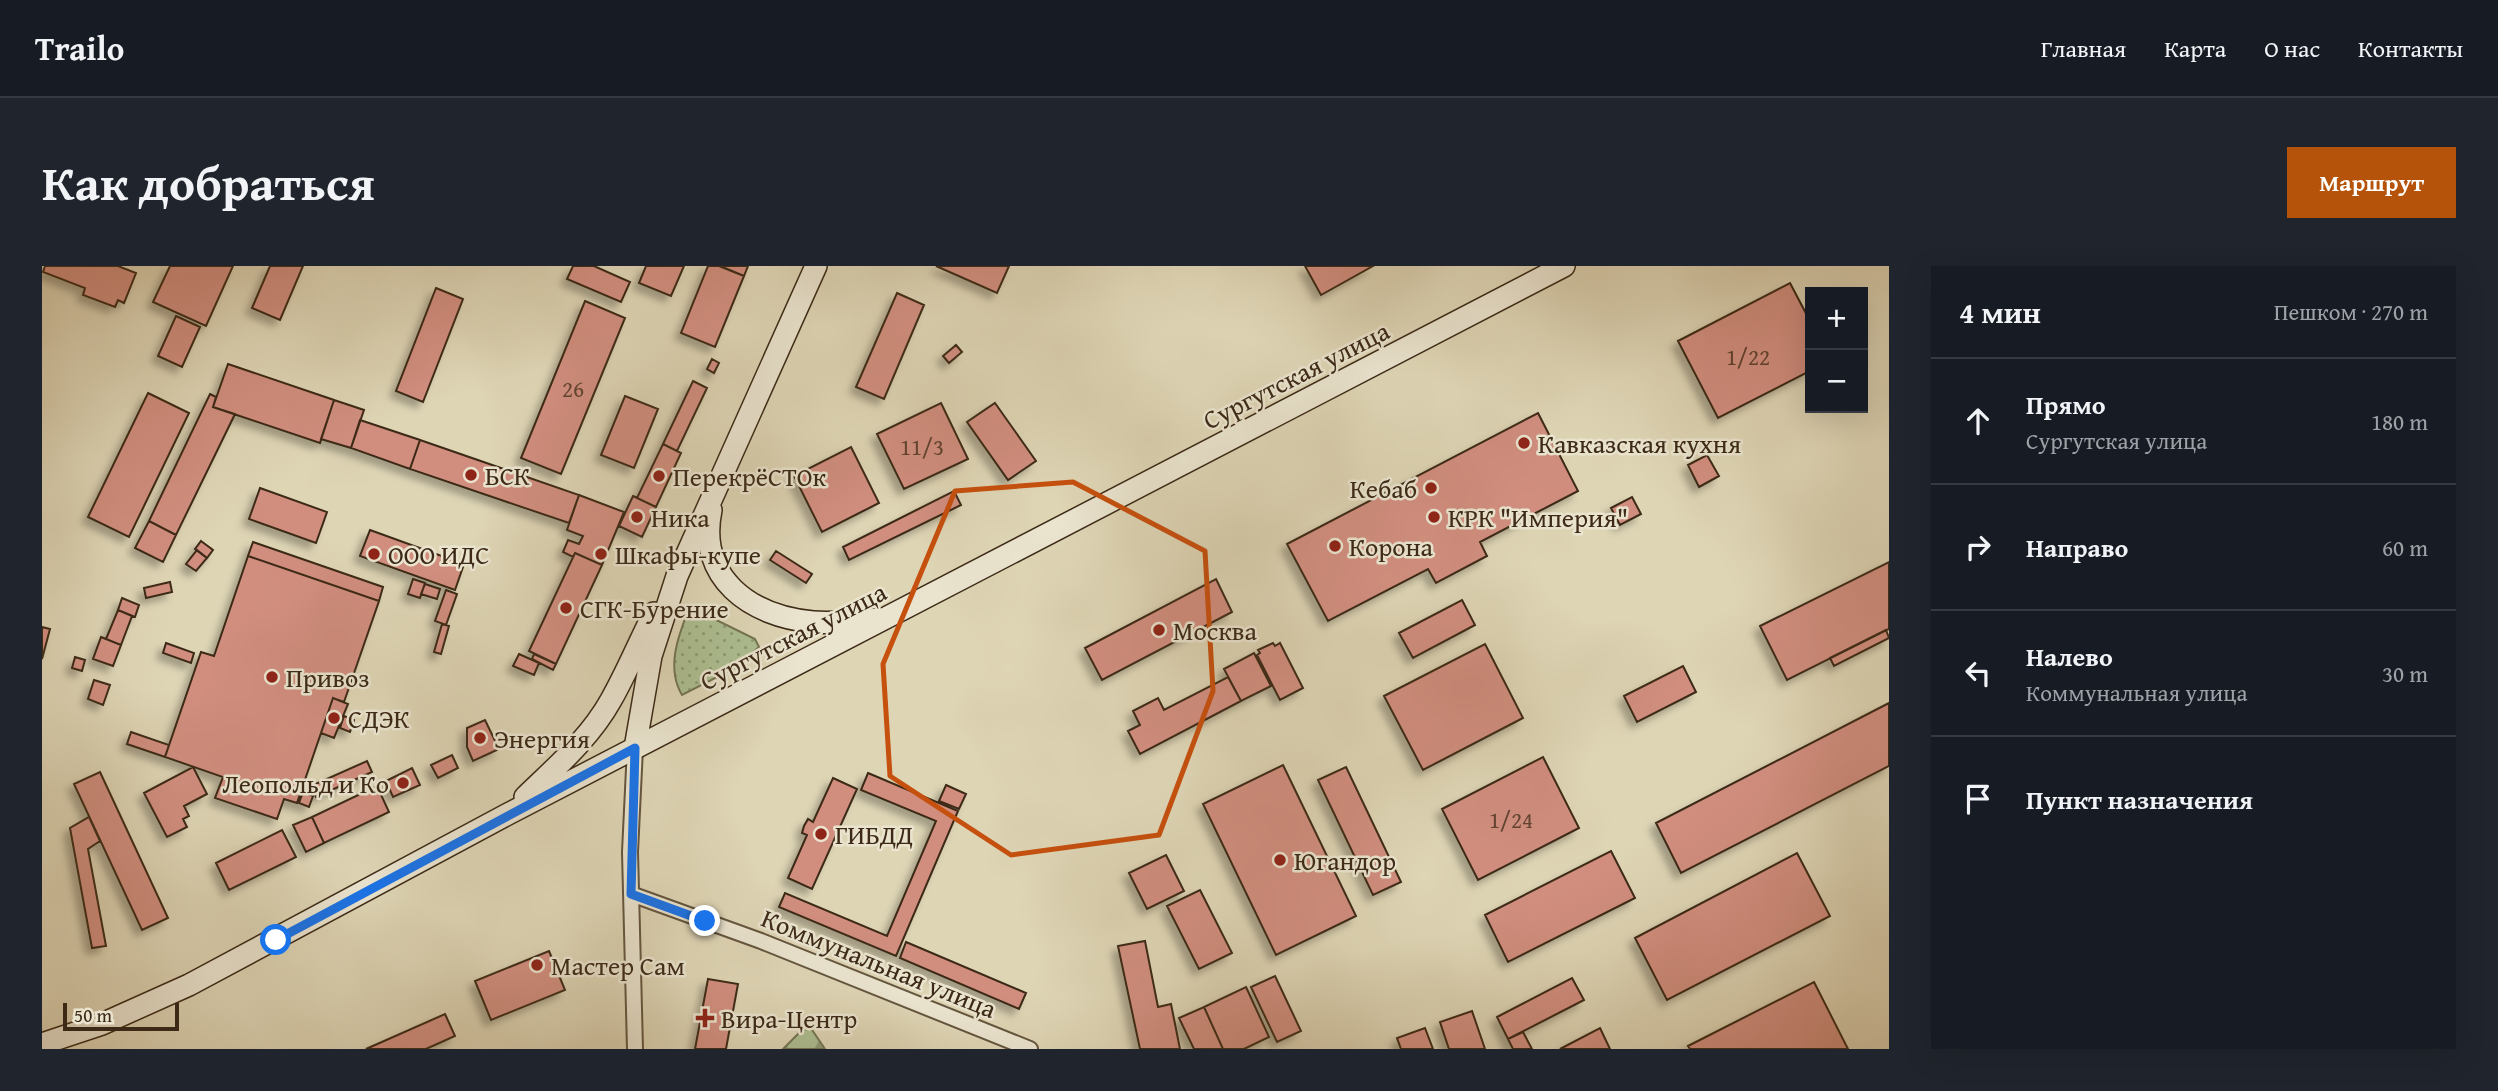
<!DOCTYPE html>
<html lang="ru">
<meta charset="utf-8">
<style>
body{margin:0;font-family:"Gentium Book Plus",serif;background:#20242c;color:#f1f3f6}
.controls{position:absolute;right:21px;top:21px;display:grid;overflow:hidden;border-radius:0px;box-shadow:0 7px 28px #0002}
.controls button{width:63px;height:63px;display:grid;place-items:center;padding:0;border:0;border-bottom:2px solid #363941;background:#171b24;color:#f1f3f6;font:35px sans-serif}
.scale{position:absolute;left:21px;bottom:18px;width:116px;box-sizing:border-box;padding-left:7px;border:4px solid #3c2a17;border-top:0;font-size:19px;line-height:24px;white-space:nowrap;color:#3c2a17;-webkit-text-stroke:5px #eae4cf;paint-order:stroke}
.stop{position:absolute;width:21px;height:21px;margin:-16px;border:5px solid #1a73e8;border-radius:50%;background:#fff}
.stop.end{background:#1a73e8;border-color:#fff;box-shadow:0 2px 7px #0008}
.list{margin:0;padding:0;list-style:none}
h2{display:flex;justify-content:space-between;align-items:center;height:91px;margin:0;padding:0 28px;font-size:30px}
h2 small{font-size:23px;font-weight:400;color:#9ea1a6}
.list li{display:grid;grid-template-columns:46px 1fr auto;gap:21px;align-items:center;box-sizing:border-box;height:126px;padding:0 28px;border-top:2px solid #363941}
.list b{display:block;font-size:26px;white-space:nowrap}
.list p{margin:0;font-size:23px;white-space:nowrap;color:#9ea1a6}
.list em{font-size:23px;font-style:normal;color:#9ea1a6}
.icon{flex:none;width:38px;height:38px;fill:none;stroke:currentColor;stroke-width:2;stroke-linecap:round;stroke-linejoin:round}
.map{position:relative;flex:none;width:1847px;height:783px;overflow:hidden;border-radius:0px}
header{display:flex;align-items:center;gap:42px;box-sizing:border-box;height:98px;padding:0 35px;background:#171b24;border-bottom:2px solid #363941}
header strong{font-size:33px}
nav{display:flex;gap:38px;margin-inline-start:auto;font-size:24px}
.intro{display:flex;align-items:center;justify-content:space-between;box-sizing:border-box;height:168px;padding:0 42px}
h1{margin:0;font-size:49px}
.button{padding:18px 32px;border-radius:0px;background:#b45309;color:#fff;font-size:24px;font-weight:700}
main{display:flex;gap:42px;padding:0 42px}
aside{flex:1;background:#171b24;border-radius:0px;box-shadow:0 7px 28px #0002}
.map>svg:first-child{display:block}
.grass{fill:url(#grass-dots);stroke:#747454;stroke-width:2}
.forest{fill:url(#forest-firs);stroke:#747454;stroke-width:2}
.building{fill:#d18e7f;stroke:#3c2a17;stroke-width:2;filter:url(#shadow)}
.lines{fill:none;stroke-linecap:round;stroke-linejoin:round}
.street-casing{stroke:#64553e;stroke-width:18}
.secondary-casing{stroke:#3c2a17;stroke-width:24}
.street{stroke:#eae4cf;stroke-width:14}
.secondary{stroke:#eae4cf;stroke-width:21}
.route{stroke:#1a73e8;stroke-width:9}
.marked{fill:none;stroke:#c6500e;stroke-width:5;stroke-linejoin:round}
.poi-dot{fill:#8f2418;stroke:#eae4cf;stroke-width:2.5}
.labels{text-anchor:middle;dominant-baseline:central;stroke-width:5;stroke-linejoin:round;paint-order:stroke}
.number-label{font-size:23px;fill:#614331}
.street-label{font-size:26px;fill:#3c2a17;stroke:#eae4cf}
.poi-label{font-size:26px;fill:#3c2a17;stroke:#eae4cf;text-anchor:start}
</style>
<header>
<strong>Trailo</strong>
<nav><a>Главная</a><a>Карта</a><a>О нас</a><a>Контакты</a></nav>
</header>
<div class="intro"><h1>Как добраться</h1><a class="button">Маршрут</a></div>
<main>
<div class="map">
<svg width="1847" height="783" viewBox="0 0 1847 783">
<defs>
<pattern id="grass-dots" width="8" height="8" patternUnits="userSpaceOnUse" patternTransform="scale(1.75)"><rect width="8" height="8" fill="#acbe91"/><path d="M2 2h.1M6 6h.1" fill="none" stroke="#8d9b75" stroke-width="1.8" stroke-linecap="round"/></pattern>
<pattern id="forest-firs" width="22" height="20" patternUnits="userSpaceOnUse" patternTransform="scale(1.75)"><rect width="22" height="20" fill="#acbe91"/><path d="M5 1l3.5 6h-7zM16 11l3.5 6h-7z" fill="#8d9b75"/></pattern>
<filter id="shadow"><feDropShadow dx="-6" dy="6" stdDeviation="3.5" flood-color="#0004"/></filter>
</defs>
<rect width="100%" height="100%" fill="#ded5b5"/>
<filter id="stains"><feTurbulence type="fractalNoise" baseFrequency=".00286" numOctaves="4"/><feColorMatrix values="0 0 0 0 .2 0 0 0 0 .09 0 0 0 0 .02 0 0 0 .5 -.17"/></filter>
<radialGradient id="worn" r=".72"><stop offset=".6" stop-color="#630" stop-opacity="0"/><stop offset="1" stop-color="#630" stop-opacity=".3"/></radialGradient>
<path class="grass" d="M650 342 713 373 717 381 695 401 640 429C624 402 636 371 646 345Z"/>
<path class="forest" d="M764 755 783 783H741L758 766 759 758Z"/>
<path class="building" d="M3 0H76L94 7 82 37 76 34 73 41 41 29 43 22 1 6Z
M128 0H191L164 60 111 36Z
M228 0H261L238 54 210 42Z
M531 0H552L588 16 579 36 525 13Z
M604 0H642L629 30 597 17Z
M666 0H677L702 10 673 81 639 67Z
M678 0H706L702 10Z
M894 0H967L955 27Z
M1263 0H1331L1279 29Z
M1748 17 1768 55V105L1676 152 1636 75Z
M394 22 421 33 381 136 354 125Z
M855 27 882 39 842 133 814 121Z
M543 35 583 52 519 208 479 192Z
M134 50 158 61 140 101 116 90Z
M914 79 920 86 907 97 901 90Z
M670 93 677 97 672 107 665 103Z
M186 98 292 134 278 177 171 141Z
M651 115 665 122 635 185 621 178Z
M106 127 147 147 87 271 46 251Z
M168 128 174 131 171 141 193 148 134 269 107 255Z
M583 130 616 143 592 202 559 189Z
M292 134 322 144 309 182 279 173Z
M899 137 926 193 862 223 835 168Z
M953 137 994 195 966 214 925 156Z
M1496 147 1536 225 1438 276 1445 290 1394 317 1386 303 1286 355 1245 278Z
M318 154 378 174 368 203 309 182Z
M378 174 537 229 527 257 368 203Z
M621 178 639 187 614 241 595 232Z
M809 181 837 237 780 266 752 210Z
M1665 189 1677 210 1657 221 1646 199Z
M218 222 285 246 274 277 207 253Z
M912 225 919 239 807 294 801 281Z
M537 229 582 246 560 299 533 287 531 291 521 286 526 274 537 278 541 270 525 264Z
M591 230 614 241 600 271 577 260Z
M1590 231 1599 248 1578 259 1569 242Z
M107 255 134 269 121 296 93 282Z
M328 264 422 298 413 324 318 290Z
M159 275 171 284 165 292 153 283Z
M211 276 341 321 337 335 206 290Z
M155 284 165 292 154 305 144 298Z
M734 285 770 308 764 317 728 294Z
M533 287 560 299 514 398 487 385Z
M206 290 337 335 302 436 291 432 255 537 242 533 235 553 173 532 181 511 123 491 159 386 172 390Z
M1847 296V363L1745 414 1718 360Z
M371 313 383 317 378 332 366 328Z
M1174 313 1190 346 1060 414 1043 382Z
M128 316 130 326 104 332 102 322Z
M383 318 398 323 395 333 379 328Z
M404 324 415 328 404 359 393 355Z
M80 332 97 339 93 351 76 344Z
M1420 334 1433 359 1371 392 1357 367Z
M76 344 90 350 79 379 64 373Z
M400 358 407 360 399 388 392 386Z
M0 361 8 363 0 393Z
M1844 364 1847 372 1792 400 1788 392Z
M59 371 79 379 71 400 51 393Z
M124 377 152 387 149 397 121 387Z
M1231 377 1233 380 1238 377 1261 422 1238 434 1215 389 1218 387 1216 384Z
M1443 378 1481 452 1381 504 1342 430Z
M1212 387 1229 420 1199 435 1182 403Z
M477 388 497 397 492 409 471 400Z
M492 388 514 398 511 404 490 393Z
M33 391 43 394 40 405 30 402Z
M1641 400 1654 426 1595 456 1582 430Z
M1186 411 1199 435 1098 488 1086 465 1098 459 1091 445 1116 432 1122 444Z
M52 414 68 419 61 439 46 433Z
M291 432 306 438 292 472 279 467Z
M1847 437V500L1639 607 1614 557Z
M302 450 312 454 308 466 298 462Z
M443 454 457 483 431 495 425 481V462Z
M89 466 127 479 123 491 85 478Z
M410 489 416 502 396 512 389 499Z
M1501 491 1537 562 1436 614 1400 543Z
M325 495 330 506 274 531 269 520Z
M1241 499 1314 650 1234 689 1161 538Z
M151 501 165 528 142 540 147 550 141 553 145 561 125 571 102 527Z
M1304 501 1359 616 1331 629 1276 514Z
M370 502 378 519 351 531 344 515Z
M58 506 126 652 100 664 32 518Z
M826 507 916 545 854 690 737 641 743 627 845 670 894 555 819 524Z
M791 512 815 523 770 623 746 612 765 569 760 567 762 560 766 553 771 556Z
M904 519 924 528 917 543 897 535Z
M335 520 347 546 282 577 270 551Z
M261 526 271 530 267 541 257 537Z
M47 551 58 575 46 583 64 680 50 682 28 562Z
M270 551 282 577 264 586 251 559Z
M240 564 254 591 187 624 174 597Z
M1569 585 1593 632 1466 696 1443 649Z
M1755 587 1788 650 1625 734 1593 672Z
M1124 589 1142 625 1105 643 1087 607Z
M1158 624 1190 687 1157 703 1125 640Z
M1103 675 1116 741 1129 738 1138 783H1098L1076 680Z
M864 676 984 727 977 743 858 692Z
M507 685 523 724 449 754 433 715Z
M1233 710 1259 765 1235 776 1209 721Z
M1530 712 1542 734 1466 773 1455 751Z
M666 713 696 718 684 783H653Z
M1772 716 1806 783H1648L1646 780Z
M1204 721 1227 771 1202 783H1181L1162 741Z
M1162 741 1181 783H1152L1137 752Z
M1430 745 1443 783H1407L1398 756Z
M403 748 413 770 384 783H324Z
M1383 762 1391 783H1359L1355 772Z
M1558 762 1568 783H1518Z
M1481 766 1490 783H1471L1466 773Z"/>
<g class="lines">
<defs>
<path id="street" d="M593 482 588 586 593 783
M589 628 719 675 988 783"/>
<path id="secondary" d="M669 244C655 312 708 350 771 356 793 358 815 355 837 353
M593 482 609 390 635 310 774 0
M483 531C514 501 548 472 569 434 585 406 597 376 612 347
M0 778 60 758 147 719 466 548 1522 0"/>
</defs>
<use href="#street" class="street-casing"/>
<use href="#secondary" class="secondary-casing"/>
<use href="#street" class="street"/>
<use href="#secondary" class="secondary"/>
</g>
<g class="lines">
<path class="route" d="M234 674 593 482 589 628 663 655"/>
</g>
<path class="marked" d="M1031 216 1163 285 1171 425 1117 569 969 589 848 510 841 398 913 225Z"/>
<g class="poi-dot">
<circle cx="1482" cy="177" r="7"/>
<circle cx="429" cy="209" r="7"/>
<circle cx="617" cy="210" r="7"/>
<circle cx="1389" cy="222" r="7"/>
<circle cx="595" cy="251" r="7"/>
<circle cx="1392" cy="251" r="7"/>
<circle cx="1293" cy="280" r="7"/>
<circle cx="332" cy="288" r="7"/>
<circle cx="559" cy="288" r="7"/>
<circle cx="524" cy="342" r="7"/>
<circle cx="1117" cy="364" r="7"/>
<circle cx="230" cy="411" r="7"/>
<circle cx="292" cy="452" r="7"/>
<circle cx="438" cy="472" r="7"/>
<circle cx="361" cy="517" r="7"/>
<circle cx="779" cy="568" r="7"/>
<circle cx="1238" cy="594" r="7"/>
<circle cx="495" cy="699" r="7"/>
<path d="M659.5 741.5h7v7h7v7h-7v7h-7v-7h-7v-7h7z"/>
</g>
<g class="labels">
<g class="number-label">
<text x="1706" y="90">1/22</text>
<text x="531" y="122">26</text>
<text x="880" y="180">11/3</text>
<text x="1469" y="553">1/24</text>
</g>
<g class="street-label">
<text transform="translate(1254 109) rotate(-27)">Сургутская улица</text>
<text transform="translate(751 370) rotate(-27)">Сургутская улица</text>
<text transform="translate(837 697) rotate(22)">Коммунальная улица</text>
</g>
<g class="poi-label">
<text x="1496" y="177">Кавказская кухня</text>
<text x="443" y="209">БСК</text>
<text x="631" y="210">ПерекрёСТОк</text>
<text x="1375" y="222" text-anchor="end">Кебаб</text>
<text x="609" y="251">Ника</text>
<text x="1406" y="251">КРК "Империя"</text>
<text x="1307" y="280">Корона</text>
<text x="346" y="288">ООО ИДС</text>
<text x="573" y="288">Шкафы-купе</text>
<text x="538" y="342">СГК-Бурение</text>
<text x="1131" y="364">Москва</text>
<text x="244" y="411">Привоз</text>
<text x="306" y="452">СДЭК</text>
<text x="452" y="472">Энергия</text>
<text x="347" y="517" text-anchor="end">Леопольд и Ко</text>
<text x="793" y="568">ГИБДД</text>
<text x="1252" y="594">Югандор</text>
<text x="509" y="699">Мастер Сам</text>
<text x="679" y="752">Вира-Центр</text>
</g>
</g>
<rect width="100%" height="100%" filter="url(#stains)"/>
<rect width="100%" height="100%" fill="url(#worn)"/>
</svg>
<div class="controls">
<button>+</button>
<button>−</button>
</div>
<div class="scale">50 m</div>
<div class="stop" style="left:234px;top:674px"></div>
<div class="stop end" style="left:663px;top:655px"></div>
</div>
<aside>
<h2>4 мин<small>Пешком · 270 m</small></h2>
<ul class="list">
<li><svg class="icon" aria-label="ahead" viewBox="0 0 24 24"><path d="M12 20V5M6 11l6-6 6 6"/></svg><div><b>Прямо</b><p>Сургутская улица</p></div><em>180 m</em></li>
<li><svg class="icon" aria-label="right" viewBox="0 0 24 24"><path d="M7 20v-9h11M14 6l5 5-5 5"/></svg><div><b>Направо</b></div><em>60 m</em></li>
<li><svg class="icon" aria-label="left" viewBox="0 0 24 24"><path d="M17 20v-9H6M10 6l-5 5 5 5"/></svg><div><b>Налево</b><p>Коммунальная улица</p></div><em>30 m</em></li>
<li><svg class="icon" aria-label="arrive" viewBox="0 0 24 24"><path d="M6 21V4h12l-3 4 3 4H6"/></svg><div><b>Пункт назначения</b></div></li>
</ul>
</aside>
</main>
